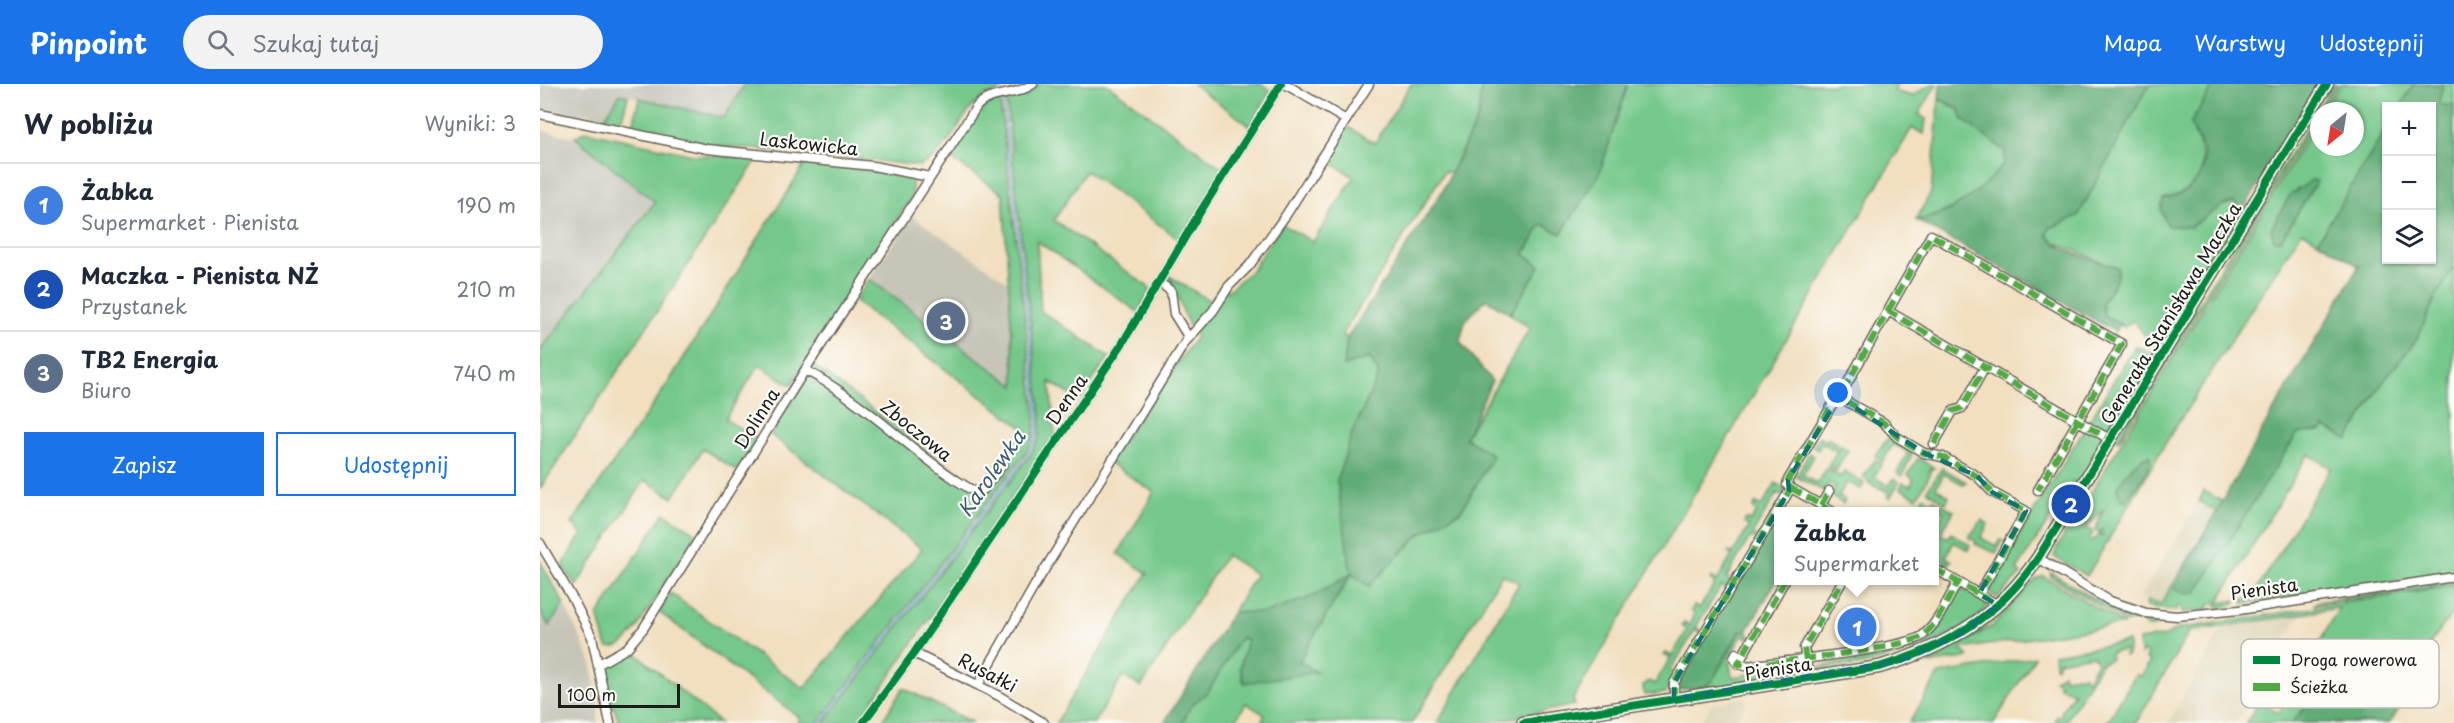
<!DOCTYPE html>
<html lang="pl">
<meta charset="utf-8">
<style>
body{margin:0;font-family:"Playpen Sans",sans-serif;background:#f2f2f3;color:#1f2937}
.controls{position:absolute;right:18px;top:18px;display:grid;overflow:hidden;border-radius:0px;box-shadow:0 2px 4px #0004}
.controls button{width:54px;height:54px;display:grid;place-items:center;padding:0;border:0;border-bottom:2px solid #e0e1e3;background:#fff;color:#1f2937;font:30px sans-serif}
.compass{position:absolute;left:1770px;top:18px;width:54px;height:54px;border-radius:50%;background:#fff;box-shadow:0 2px 4px #0004;rotate:210deg}
.scale{position:absolute;left:18px;bottom:15px;width:122px;box-sizing:border-box;padding-left:6px;border:3px solid #1c1c1c;border-top:0;font-size:16px;line-height:21px;white-space:nowrap;color:#1c1c1c;-webkit-text-stroke:4px #fdfcf7;paint-order:stroke}
.you{position:absolute;left:1298px;top:309px;width:21px;height:21px;margin:-15px;border:4px solid #fff;border-radius:50%;background:#1a73e8;box-shadow:0 0 0 9px #1a73e833}
.badge{display:grid;place-items:center;width:39px;height:39px;border-radius:50%;background:#1a73e8;color:#fff;font-size:20px;font-weight:700}
.pin{position:absolute;translate:-50% -50%;border:3px solid #fff;box-shadow:0 2px 6px #0006}
.popup{position:absolute;left:1234px;top:423px;width:165px;height:78px;box-sizing:border-box;display:grid;place-content:center;border-radius:0px;background:#fff;filter:drop-shadow(0 2px 4px #0005);font-size:20px;white-space:nowrap;color:#747a83}
.popup b{font-size:22px;color:#1f2937}
.popup::after{content:'';position:absolute;left:50%;top:100%;margin-left:-12px;border:12px solid transparent;border-top-color:#fff}
.list{margin:0;padding:0;list-style:none}
h2{display:flex;justify-content:space-between;align-items:center;height:78px;margin:0;padding:0 24px;font-size:26px}
h2 small{font-size:20px;font-weight:400;color:#747a83}
.list li{display:grid;grid-template-columns:39px 1fr auto;gap:18px;align-items:center;box-sizing:border-box;height:84px;padding:0 24px;border-top:2px solid #e0e1e3}
.list b{display:block;font-size:22px;white-space:nowrap}
.list p{margin:0;font-size:20px;white-space:nowrap;color:#747a83}
.list em{font-size:20px;font-style:normal;color:#747a83}
.actions{display:flex;gap:12px;padding:18px 24px}
.actions a{flex:1;padding:14px 0;border:2px solid #1a73e8;border-radius:0px;text-align:center;font-size:21px;color:#1a73e8}
.actions .main{background:#1a73e8;color:#fff}
.icon{flex:none;width:33px;height:33px;fill:none;stroke:currentColor;stroke-width:2;stroke-linecap:round;stroke-linejoin:round}
.map{position:relative;flex:none;width:1914px;height:639px;overflow:hidden}
header{display:flex;align-items:center;gap:36px;box-sizing:border-box;height:84px;padding:0 30px;background:#1a73e8;color:#fff}
header strong{font-size:28px}
nav{display:flex;gap:33px;margin-inline-start:auto;font-size:21px}
.search{width:420px;height:54px;background:#f2f2f3;display:flex;align-items:center;gap:15px;box-sizing:border-box;padding:0 21px;border-radius:33px;color:#747a83;font-size:22px}
main{display:flex}
aside{flex:1;background:#fff}
.map>svg:first-child{display:block}
.built{fill:#dcd3b4}
.industrial{fill:#c6c5b8}
.green{fill:#75c88a;stroke:#487253;stroke-width:1.5;fill-rule:evenodd}
.forest{fill:#60ac76;stroke:#3e6449;stroke-width:1.5}
.lines{fill:none;stroke-linecap:round;stroke-linejoin:round}
.stream{stroke:#63abda;stroke-width:2}
.street-casing{stroke:#676055;stroke-width:11}
.secondary-casing{stroke:#676055;stroke-width:15}
.street{stroke:#fff;stroke-width:8}
.secondary{stroke:#fff;stroke-width:12}
.quiet{stroke:#52a943;stroke-width:6;stroke-dasharray:12 6;stroke-linecap:butt}
.cycleway-casing{stroke:#fdfcf7;stroke-width:11}
.cycleway{stroke:#00873e;stroke-width:8}
.marked{fill:none;stroke:#0f766e;stroke-width:4.5;stroke-dasharray:12 8;stroke-linejoin:round}
.labels{text-anchor:middle;dominant-baseline:central;stroke-width:4.5;stroke-linejoin:round;paint-order:stroke}
.street-label{font-size:18px;fill:#1c1c1c;stroke:#fdfcf7}
.water-label{font-size:20px;font-style:italic;fill:#3c5c71;stroke:#fdfcf7}
.key{fill:#fdfcf7;stroke:#bab9b5;stroke-width:1.5}
.key-label{font-size:16px;fill:#1c1c1c}
</style>
<header>
<strong>Pinpoint</strong>
<div class="search"><svg class="icon" aria-label="search" viewBox="0 0 24 24"><circle cx="10" cy="10" r="6"/><path d="M15 15l6 6"/></svg>Szukaj tutaj</div>
<nav><a>Mapa</a><a>Warstwy</a><a>Udostępnij</a></nav>
</header>
<main>
<aside>
<h2>W pobliżu<small>Wyniki: 3</small></h2>
<ul class="list">
<li><span class="badge" style="background:#3f7fe0">1</span><div><b>Żabka</b><p>Supermarket · Pienista</p></div><em>190 m</em></li>
<li><span class="badge" style="background:#1a4fb4">2</span><div><b>Maczka - Pienista NŻ</b><p>Przystanek</p></div><em>210 m</em></li>
<li><span class="badge" style="background:#5c6f8a">3</span><div><b>TB2 Energia</b><p>Biuro</p></div><em>740 m</em></li>
</ul>
<div class="actions"><a class="main">Zapisz</a><a>Udostępnij</a></div>
</aside>
<div class="map">
<svg width="1914" height="639" viewBox="0 0 1914 639">
<rect width="100%" height="100%" fill="#fdfcf7"/>
<filter id="ink" filterUnits="userSpaceOnUse"><feTurbulence type="fractalNoise" baseFrequency=".0167" numOctaves="2"/><feDisplacementMap in="SourceGraphic" scale="12" xChannelSelector="R" yChannelSelector="G"/><feConvolveMatrix kernelMatrix="1 2 1 2 8 2 1 2 1" color-interpolation-filters="sRGB"/></filter>
<filter id="wash" filterUnits="userSpaceOnUse"><feTurbulence type="fractalNoise" baseFrequency=".008" numOctaves="4" result="noise"/><feDisplacementMap in="SourceGraphic" scale="24" xChannelSelector="R" yChannelSelector="G"/><feGaussianBlur stdDeviation="1.35" result="paint"/><feColorMatrix in="noise" values="0 0 0 0 0 0 0 0 0 0 0 0 0 0 0 0 0 1.4 0 .05"/><feComposite in="paint" operator="in"/></filter>
<g filter="url(#wash)">
<rect width="100%" height="100%" fill="#f1dfc0"/>
<path class="built" d="M1659 417 1677 428 1621 520 1599 515Z
M1761 530 1696 639H1628L1683 543Z
M1204 613 1206 620 1194 639H1160L1171 620Z"/>
<path class="industrial" d="M0 0H205L184 34 81 10 62 38 55 31 46 29 40 33 0 25Z
M0 46 35 53 115 118 0 267Z
M372 132 468 198 475 303 329 195Z
M24 520 51 577 59 626 57 639H0V527L9 542Z"/>
<path class="green" d="M205 0H458L459 8C423 11 418 64 380 82L278 70 162 61 93 42 99 14 184 34Z
M499 0H567L683 85 640 156 546 87 514 136 611 205 598 228 497 157 501 227 569 273 539 316 510 298 515 351 318 639H284L491 370 498 356 501 333 466 14 485 10Z
M653 0H722L731 7 710 42Z
M871 0H942L938 34 911 88H904L802 251 807 254 804 282 830 274 839 290 811 352 829 502 879 451 921 427 953 372 925 354 990 244 970 230 1000 182 984 170 1002 139 1021 150 1060 86 1088 0H1357L1354 7 1372 12 1392 0H1397L1379 30 1386 35 1384 50 1372 44 1033 615 1035 621 946 639H897L979 499 962 490 872 639H720L725 631 706 619 694 639H643L650 622 668 608 700 553 707 556 700 584 738 592 776 588 758 577 811 491 774 512 726 529 693 528 716 490 686 471 601 603 583 592 554 639H516L607 489 578 470 614 408 568 378 656 253 654 242H649L629 192 670 217 681 201 688 207 712 186 742 140 773 158 814 93 784 74 806 42 835 59Z
M1609 0H1675L1654 48C1671 81 1662 108 1623 115L1650 143 1683 121 1693 118 1703 126 1621 262H1614C1604 254 1602 244 1592 237L1584 243 1564 231 1562 219 1576 197 1562 178 1512 157 1507 150 1510 144 1538 132Z
M1793 0H1797L1579 357 1576 355Z
M1800 0H1914V489L1704 520 1703 515 1712 514 1791 384 1768 370 1678 519 1697 516 1694 521 1678 524 1677 520H1670L1667 526 1642 528V523L1638 522 1636 527 1606 523 1607 517 1621 520 1677 428 1659 417 1664 407 1683 418 1819 182 1762 147 1631 350 1547 492 1514 473 1517 463 1534 436 1553 448 1550 455 1553 457 1559 451 1564 452 1560 450 1563 445 1559 449 1555 446 1564 425 1548 442 1545 440 1547 435 1543 439 1536 433 1779 34V63H1815V27H1783ZM1846 22H1892V176H1846Z
M80 10 88 12 81 38 76 42 62 38Z
M460 15 496 333 493 355 486 368 278 639H258L260 634 119 528 130 509 264 604 382 465 231 351 273 281 439 405 484 345 315 217 329 195 475 302 463 110 409 73 444 20Z
M1399 15C1427 27 1440 51 1465 67 1465 71 1466 78 1464 81 1450 106 1403 133 1376 136L1391 108Z
M45 47 153 71 218 74 0 405V267L115 118 35 53Z
M266 78 366 92 372 97V113L251 301 219 281 185 335 217 355 197 387 163 365 133 414 105 396 36 502 22 482 42 450 32 439 128 299Z
M1595 262 1616 271 1538 399 1534 397 1477 486 1481 490 1457 514 1446 506Z
M1280 352 1285 357 1287 354 1308 366 1296 387 1288 382 1297 367 1282 359 1278 366 1273 363Z
M1348 354 1373 368 1362 392 1357 389 1368 368 1353 360 1343 377 1335 372Z
M1269 369 1274 372 1263 391 1277 400 1287 384 1301 393 1304 388 1324 399 1321 405 1307 398 1299 412 1305 416 1303 420 1291 411 1295 403 1289 399 1284 407 1256 393Z
M1378 374 1394 384 1389 387 1391 389 1377 414 1360 404 1363 399 1370 402 1374 395 1368 391Z
M1335 376 1342 379 1334 393 1349 402 1353 395 1359 398 1350 414 1347 412 1349 408 1328 399 1329 397 1323 393Z
M1402 384 1426 398 1424 401 1404 390 1396 404 1409 412 1406 419 1387 406Z
M1236 399 1245 405 1242 412 1237 409 1213 449 1218 453 1216 455 1210 453 1186 494 1191 497 1186 504 1181 502 1156 543 1161 547 1160 549 1155 546 1130 587 1135 591 1126 609 1104 611 1103 601 1109 597 1115 600 1130 574 1124 571 1126 569 1132 572 1147 546 1142 542 1144 538 1150 541 1155 530 1151 527 1154 521 1160 524 1175 499 1170 496 1171 494 1177 497 1192 471 1187 468 1193 469 1209 443 1204 439 1206 435 1211 437 1217 428 1213 424 1216 419 1222 422Z
M1384 412 1391 418 1393 415 1414 427 1402 447 1395 443 1404 428 1389 419 1384 427 1377 423Z
M124 429 157 450 95 547C87 556 81 566 67 563L58 531Z
M1442 436 1448 440 1441 454 1456 462 1460 456 1463 457 1456 469 1435 460 1436 457 1429 453Z
M1395 447 1408 454 1411 449 1430 461 1428 466 1414 458 1406 473 1412 477 1409 481 1397 472 1401 464 1395 461Z
M0 477 24 520 9 542 0 527Z
M1510 488 1560 518 1615 536 1618 542 1608 543 1598 536 1587 538 1511 493Z
M1503 492 1584 540 1421 565 1429 573 1388 580 1451 543 1496 495Z
M1489 496 1486 504 1441 547 1386 577 1388 572C1427 552 1459 529 1489 496Z
M1914 497 1912 501 1774 521 1777 518Z
M1914 502V527L1872 584 1770 617 1752 639H1706L1719 618 1739 629 1799 524 1649 548 1596 639H1567L1596 590 1601 593 1610 578 1605 574 1607 569 1603 567 1600 571 1599 556 1626 552 1638 545Z
M1423 505 1447 519V523C1418 557 1353 574 1311 583L1310 581 1274 586 1271 583 1274 575 1276 583 1326 574V571L1354 566V563L1362 562 1363 565 1385 555 1416 509Z
M1201 547H1207L1210 551 1208 555 1206 551 1202 552 1189 574 1192 593 1255 584 1256 591 1177 603H1164L1172 597Z
M1588 558V571L1585 572 1584 566 1570 569 1571 575 1561 579 1525 639H1517L1515 636 1517 632 1520 634 1522 629 1521 627 1534 609 1518 602 1520 600 1514 596 1523 589 1524 594 1544 591 1547 596 1557 578 1553 571 1518 577V582L1515 583 1514 570Z
M93 567 180 639H79L71 615 66 582Z
M1495 573 1454 639H1369L1399 590Z
M363 604 433 639H341Z"/>
<path class="forest" d="M942 0H1088L1059 91 1021 150 1002 140 984 170 1000 182 970 230 946 215 925 237 920 258 952 297 925 354 953 371 921 427 879 451 829 502 811 490 759 577 777 588 704 599 700 584 707 556 701 553 668 608 650 622 643 639H624L693 528 726 529 774 512 811 490 797 397 811 352 839 290 830 274 804 282 807 254 900 111 938 34Z
M1400 0H1609L1538 132 1510 144 1507 150C1520 170 1557 176 1578 184L1576 197 1562 219 1564 231 1580 240 1576 248 1376 136C1413 132 1440 107 1464 80L1465 67 1423 36 1419 24 1399 15Z
M1674 0H1779L1703 126 1693 118 1683 121 1650 143 1628 142 1621 127 1623 115C1647 111 1669 92 1663 66 1661 57 1654 48 1650 40Z
M1874 0H1903L1899 18 1901 21H1914V183L1896 213 1877 255 1843 298 1808 356 1785 343 1783 346 1757 350 1656 509 1647 510 1634 505 1725 341 1819 182 1778 157 1846 45V176H1892V22H1860Z
M1772 96 1777 97 1741 156H1734L1731 145 1750 111Z
M1610 371C1613 386 1595 403 1587 416H1581L1577 405C1584 391 1594 376 1610 371Z
M1239 428V492L1207 547H1200L1172 597 1164 603 1139 606 1137 600Z
M1872 584 1868 611 1850 639H1752L1770 617 1793 602Z"/>
<g class="lines">
<path class="stream" d="M461 0 462 9
M281 639 488 370 495 357 499 334 463 15"/>
</g>
</g>
<g filter="url(#ink)">
<g class="lines">
<defs>
<path id="street" d="M745 0 806 36
M0 30 167 65 333 82 390 93
M620 199 631 207 634 230 649 254
M1348 227 1391 151 1582 260 1498 406
M265 286C328 319 376 374 437 409L443 406 463 380
M1303 307 1348 227 1571 356
M1394 360 1413 327 1422 324 1445 283
M1251 404 1293 428
M1281 421 1289 407
M0 459 34 517 52 553 70 639
M1498 474 1570 517 1606 529 1637 532 1699 526 1914 493
M1395 485 1458 521
M1245 496 1198 580 1206 582C1236 578 1364 565 1382 552 1399 539 1407 516 1418 498
M374 569 459 612 504 639
M1196 569 1194 574 1198 580
M59 580 87 564 103 545 265 286 437 22C452 7 475 13 493 0
M1269 594 1264 564 1303 496
M438 601 495 501 646 257 673 227 689 202 709 182 746 131 829 0
M1134 615V599L1251 404 1247 401 1248 396 1295 316 1299 313 1344 339 1357 353 1384 369 1403 373 1437 392 1452 408 1486 427 1439 510
M323 639 374 569 582 260 657 133 741 0"/>
<path id="secondary" d="M983 639 1339 583C1405 564 1459 532 1498 474L1787 0"/>
</defs>
<use href="#street" class="street-casing"/>
<use href="#secondary" class="secondary-casing"/>
<use href="#street" class="street"/>
<use href="#secondary" class="secondary"/>
<path class="quiet" d="M1348 227 1391 151 1582 260 1498 406
M1303 307 1348 227 1571 356
M1394 360 1413 327 1422 324 1445 283
M1251 404 1293 428
M1281 421 1289 407
M1395 485 1458 521
M1245 496 1198 580 1206 582C1236 578 1364 565 1382 552 1399 539 1407 516 1418 498
M1269 594 1264 564 1303 496
M1134 615V599L1251 404 1247 401 1248 396 1295 316 1299 313 1344 339 1357 353 1384 369 1403 373 1437 392 1452 408 1486 427 1439 510"/>
<defs>
<path id="cycleway" d="M323 639 374 569 582 260 657 133 741 0
M983 639 1339 583C1405 564 1459 532 1498 474L1787 0"/>
</defs>
<use href="#cycleway" class="cycleway-casing"/>
<use href="#cycleway" class="cycleway"/>
</g>
</g>
<path class="marked" d="M1299 313 1384 369 1437 392 1452 408 1486 427 1439 510 1458 521 1419 551 1359 577 1134 615V599L1249 407 1248 396Z"/>
<g class="labels">
<g class="street-label">
<text transform="translate(269 59) rotate(6)">Laskowicka</text>
<text transform="translate(1630 229) rotate(-59)">Generała Stanisława Maczka</text>
<text transform="translate(526 315) rotate(-55)">Denna</text>
<text transform="translate(216 334) rotate(-58)">Dolinna</text>
<text transform="translate(377 346) rotate(39)">Zboczowa</text>
<text transform="translate(1724 504) rotate(-8)">Pienista</text>
<text transform="translate(1238 584) rotate(-9)">Pienista</text>
<text transform="translate(448 588) rotate(27)">Rusałki</text>
</g>
<g class="water-label">
<text transform="translate(451 389) rotate(-55)">Karolewka</text>
</g>
</g>
<rect x="1701" y="555" width="198" height="69" rx="9" class="key"/>
<rect x="1713" y="572" width="27" height="8" fill="#00873e"/>
<rect x="1713" y="599" width="27" height="8" fill="#52a943"/>
<g class="key-label">
<text x="1750" y="582">Droga rowerowa</text>
<text x="1750" y="609">Ścieżka</text>
</g>
</svg>
<div class="controls">
<button>+</button>
<button>−</button>
<button><svg class="icon" aria-label="layers" viewBox="0 0 24 24"><path d="M12 4l9 5-9 5-9-5zM3 14l9 5 9-5"/></svg></button>
</div>
<svg class="compass" viewBox="-18 -18 36 36"><path d="M0-13l5 13h-10z" fill="#e53935"/><path d="M0 13l5-13h-10z" fill="#747a83"/></svg>
<div class="scale">100 m</div>
<div class="you"></div>
<div class="pin badge" style="left:1317px;top:543px;background:#3f7fe0">1</div>
<div class="popup"><b>Żabka</b>Supermarket</div>
<div class="pin badge" style="left:1531px;top:420px;background:#1a4fb4">2</div>
<div class="pin badge" style="left:406px;top:237px;background:#5c6f8a">3</div>
</div>
</main>
